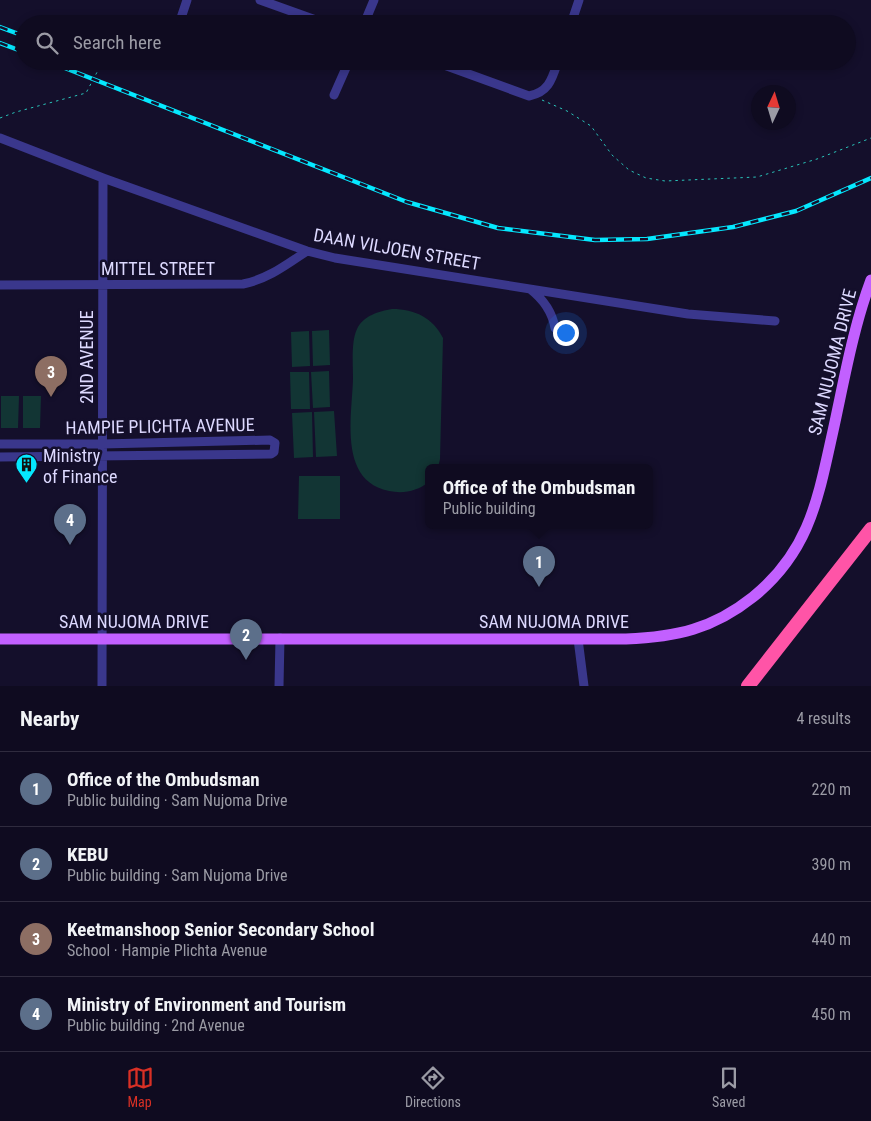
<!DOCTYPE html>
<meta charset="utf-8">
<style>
body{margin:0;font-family:"Roboto Condensed",sans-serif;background:#1d192d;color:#f1f3f6}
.compass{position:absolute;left:751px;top:85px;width:45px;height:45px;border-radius:50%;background:#0f0b20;box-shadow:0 2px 8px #0003;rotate:4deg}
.you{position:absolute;left:565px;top:332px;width:18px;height:18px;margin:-12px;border:4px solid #fff;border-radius:50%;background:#1a73e8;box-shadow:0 0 0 8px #1a73e833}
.badge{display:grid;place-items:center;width:32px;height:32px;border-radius:50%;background:#d93025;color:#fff;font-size:16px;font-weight:700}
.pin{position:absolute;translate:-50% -41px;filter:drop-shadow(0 1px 2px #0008)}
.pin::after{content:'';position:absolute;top:26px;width:18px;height:15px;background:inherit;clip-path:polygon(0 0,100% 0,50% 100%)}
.popup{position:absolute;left:425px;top:464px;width:228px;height:65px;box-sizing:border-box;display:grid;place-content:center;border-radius:8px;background:#0f0b20;filter:drop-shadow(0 1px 4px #0005);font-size:16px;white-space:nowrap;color:#9b9ba5}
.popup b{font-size:19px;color:#f1f3f6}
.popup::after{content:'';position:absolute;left:50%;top:100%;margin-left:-10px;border:10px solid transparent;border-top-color:#0f0b20}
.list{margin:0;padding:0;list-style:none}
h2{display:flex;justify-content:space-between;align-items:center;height:65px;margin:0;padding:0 20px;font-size:21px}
h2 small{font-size:16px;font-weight:400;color:#9b9ba5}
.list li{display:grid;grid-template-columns:32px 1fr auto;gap:15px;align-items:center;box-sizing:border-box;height:75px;padding:0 20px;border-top:1px solid #2f2b3e}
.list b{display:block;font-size:19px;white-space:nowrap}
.list p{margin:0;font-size:16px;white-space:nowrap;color:#9b9ba5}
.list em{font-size:16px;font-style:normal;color:#9b9ba5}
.icon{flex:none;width:28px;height:28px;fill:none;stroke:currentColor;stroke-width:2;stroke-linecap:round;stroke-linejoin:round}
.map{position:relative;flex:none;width:871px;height:686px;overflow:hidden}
.search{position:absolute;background:#0f0b20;box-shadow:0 2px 8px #0003;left:15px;right:15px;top:15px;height:55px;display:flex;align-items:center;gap:12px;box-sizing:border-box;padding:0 18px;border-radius:28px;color:#9b9ba5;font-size:19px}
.sheet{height:365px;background:#0f0b20}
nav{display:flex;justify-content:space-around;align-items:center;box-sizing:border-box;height:70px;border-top:1px solid #2f2b3e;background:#0f0b20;font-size:14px;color:#9b9ba5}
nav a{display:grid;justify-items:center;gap:2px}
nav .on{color:#d93025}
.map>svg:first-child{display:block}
.green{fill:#123534}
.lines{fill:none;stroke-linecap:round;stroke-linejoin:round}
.path{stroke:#29c3b9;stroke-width:1;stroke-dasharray:2.5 4;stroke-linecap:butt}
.minor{stroke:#3a378c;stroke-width:9}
.major{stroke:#c260ff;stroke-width:11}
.highway{stroke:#ff54a7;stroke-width:14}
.rail-casing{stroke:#05e8ff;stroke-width:4.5}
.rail{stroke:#140f2b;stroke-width:2.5;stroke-dasharray:8;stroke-linecap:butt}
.labels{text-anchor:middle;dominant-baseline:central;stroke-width:5;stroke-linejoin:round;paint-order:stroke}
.street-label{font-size:18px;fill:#ddd9ff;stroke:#140f2b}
.poi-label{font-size:18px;fill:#ddd9ff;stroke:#140f2b;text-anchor:start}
</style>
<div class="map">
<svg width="871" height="686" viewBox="0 0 871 686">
<rect width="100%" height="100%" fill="#140f2b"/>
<path class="green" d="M392 309C415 309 433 318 443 338L440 459 438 468H429V482C417 491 404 494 389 491 338 481 352 416 353 379 353 365 351 341 357 329 363 316 379 311 392 309Z
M329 330 330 365 313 366 312 331Z
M309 331 310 366 292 367 291 332Z
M329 371 330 407 313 408 311 372Z
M290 372H309L310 409H291Z
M1 396H19L18 428H1Z
M23 396H41L40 428H23Z
M334 411 337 456 316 457 314 412Z
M312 412 313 457 294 458 292 413Z
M299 476H340V519H298Z"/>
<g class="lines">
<path class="path" d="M542 100 567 111 591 126 612 155 629 170 646 178 665 181 757 177 817 159 871 138
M0 118 16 112 86 93 103 61"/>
<path class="minor" d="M260 0 327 24
M179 24 187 0
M364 24 374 0
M571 24 579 0
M433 61 529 96C549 92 552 79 558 61
M334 95 349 61
M0 138 103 178 307 251 335 258 688 314 775 321
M0 285 243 284C268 279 286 265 307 251
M530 289C543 299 552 311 555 328
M0 444H102L270 440 275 443 274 452 271 454 0 457
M578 639 584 686
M102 686 103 178
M279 686 280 638"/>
<path class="major" d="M0 639H626C676 637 713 629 753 597 810 551 818 498 833 431 844 381 853 328 871 280"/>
<path class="highway" d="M748 686 871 529"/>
<defs>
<path id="rail" d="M0 27 24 36
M0 43 24 52
M47 61 407 202 498 228 595 240 647 239 733 227 796 211 871 178"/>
</defs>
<use href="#rail" class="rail-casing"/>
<use href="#rail" class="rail"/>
</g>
<defs>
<symbol id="building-pin" viewBox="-11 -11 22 30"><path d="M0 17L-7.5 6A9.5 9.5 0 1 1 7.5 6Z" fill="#05e8ff" stroke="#140f2b"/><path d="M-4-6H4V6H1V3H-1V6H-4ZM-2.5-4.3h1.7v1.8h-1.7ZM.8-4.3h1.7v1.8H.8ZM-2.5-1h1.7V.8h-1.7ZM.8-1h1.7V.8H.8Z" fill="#111"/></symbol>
</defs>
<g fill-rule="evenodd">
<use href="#building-pin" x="14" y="452" width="25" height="34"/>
</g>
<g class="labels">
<g class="street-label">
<text transform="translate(397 249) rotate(10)">DAAN VILJOEN STREET</text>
<text x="158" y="268">MITTEL STREET</text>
<text transform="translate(86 357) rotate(-90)">2ND AVENUE</text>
<text transform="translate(832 362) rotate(-76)">SAM NUJOMA DRIVE</text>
<text transform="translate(160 426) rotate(-1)">HAMPIE PLICHTA AVENUE</text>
<text x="134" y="621">SAM NUJOMA DRIVE</text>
<text x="554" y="621">SAM NUJOMA DRIVE</text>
</g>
<g class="poi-label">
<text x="43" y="455">Ministry<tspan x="43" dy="21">of Finance</tspan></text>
</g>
</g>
</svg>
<svg class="compass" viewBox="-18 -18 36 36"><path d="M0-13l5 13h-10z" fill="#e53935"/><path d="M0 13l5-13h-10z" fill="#9b9ba5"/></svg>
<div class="you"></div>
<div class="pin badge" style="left:539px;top:587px;background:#5c6f8a">1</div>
<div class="popup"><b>Office of the Ombudsman</b>Public building</div>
<div class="pin badge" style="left:246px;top:660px;background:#5c6f8a">2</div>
<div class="pin badge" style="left:51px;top:397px;background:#8d6e63">3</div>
<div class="pin badge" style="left:70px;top:545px;background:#5c6f8a">4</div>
<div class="search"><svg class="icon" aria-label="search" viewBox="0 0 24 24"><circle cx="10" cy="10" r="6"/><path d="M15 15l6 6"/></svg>Search here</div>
</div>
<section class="sheet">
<h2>Nearby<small>4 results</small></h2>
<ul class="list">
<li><span class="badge" style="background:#5c6f8a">1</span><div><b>Office of the Ombudsman</b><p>Public building · Sam Nujoma Drive</p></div><em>220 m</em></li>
<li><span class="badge" style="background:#5c6f8a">2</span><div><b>KEBU</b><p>Public building · Sam Nujoma Drive</p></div><em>390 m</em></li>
<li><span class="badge" style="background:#8d6e63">3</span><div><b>Keetmanshoop Senior Secondary School</b><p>School · Hampie Plichta Avenue</p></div><em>440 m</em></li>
<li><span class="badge" style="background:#5c6f8a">4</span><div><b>Ministry of Environment and Tourism</b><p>Public building · 2nd Avenue</p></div><em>450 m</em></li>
</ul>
</section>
<nav>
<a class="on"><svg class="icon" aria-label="map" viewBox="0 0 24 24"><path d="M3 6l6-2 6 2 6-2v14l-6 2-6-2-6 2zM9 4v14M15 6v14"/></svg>Map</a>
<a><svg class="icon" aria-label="directions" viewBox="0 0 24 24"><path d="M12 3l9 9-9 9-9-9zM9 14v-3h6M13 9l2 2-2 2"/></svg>Directions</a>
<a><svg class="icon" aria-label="saved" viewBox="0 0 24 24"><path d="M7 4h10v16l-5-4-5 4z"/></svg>Saved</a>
</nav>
